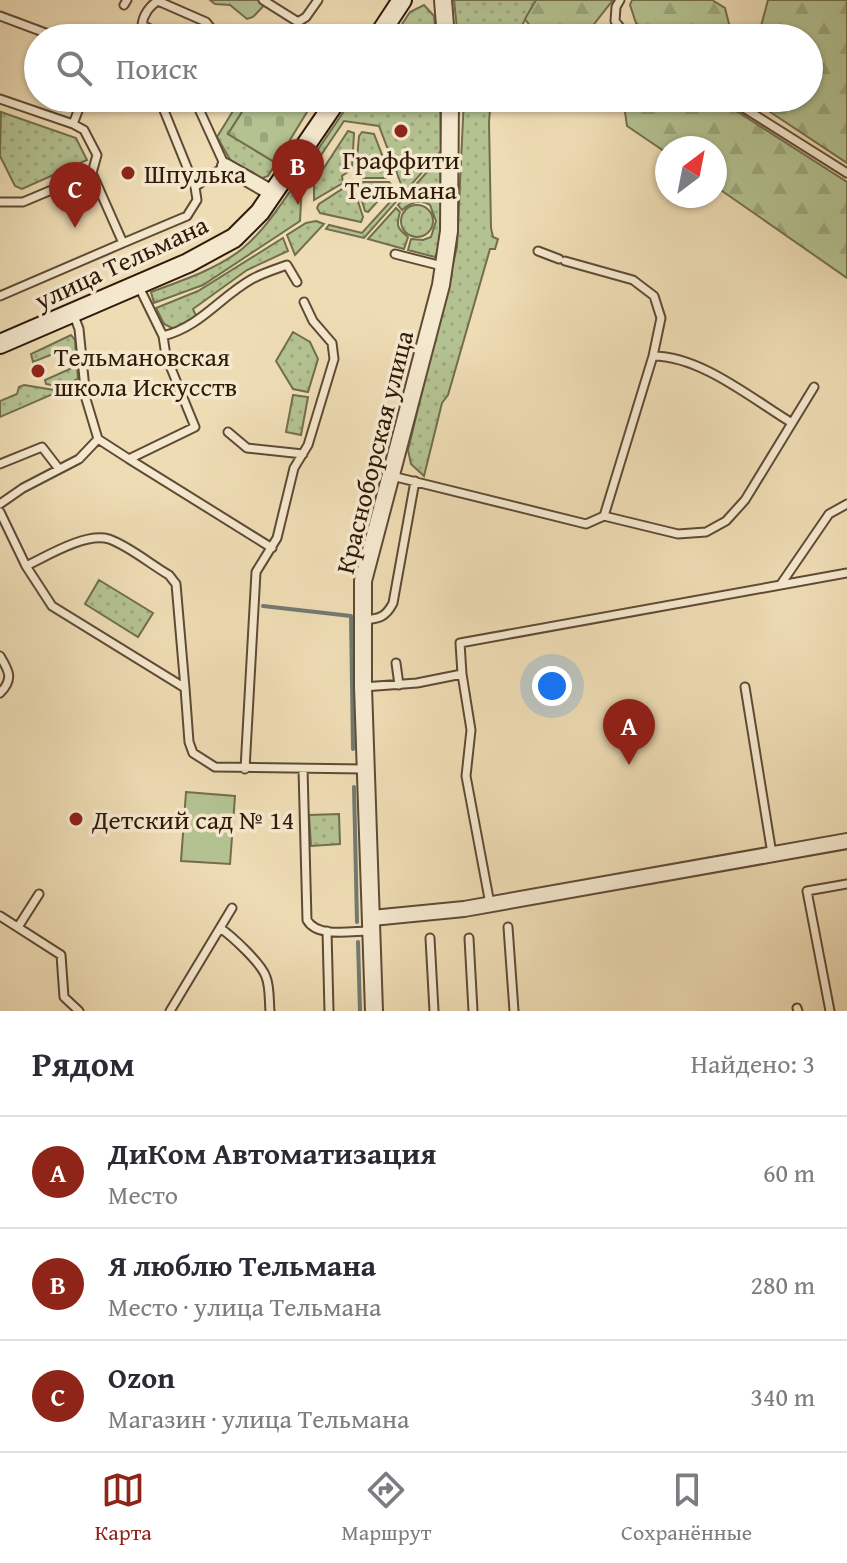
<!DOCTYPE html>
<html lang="ru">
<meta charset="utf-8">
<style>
body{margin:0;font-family:"Gentium Book Plus",serif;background:#f7f7f7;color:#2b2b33}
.compass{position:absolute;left:655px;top:136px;width:72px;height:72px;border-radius:50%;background:#fff;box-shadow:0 2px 6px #0004;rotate:32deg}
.you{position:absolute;left:552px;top:686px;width:28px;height:28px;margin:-20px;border:6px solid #fff;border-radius:50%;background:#1a73e8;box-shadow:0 0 0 12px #1a73e833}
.badge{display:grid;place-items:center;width:52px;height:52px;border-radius:50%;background:#8f2418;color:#fff;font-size:26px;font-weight:700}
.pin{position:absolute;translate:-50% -66px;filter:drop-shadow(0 2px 4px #0008)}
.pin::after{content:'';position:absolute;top:42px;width:28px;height:24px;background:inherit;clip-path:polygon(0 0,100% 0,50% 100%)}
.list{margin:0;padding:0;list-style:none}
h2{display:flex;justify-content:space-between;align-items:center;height:104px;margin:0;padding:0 32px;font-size:34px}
h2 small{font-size:26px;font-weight:400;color:#7c7c81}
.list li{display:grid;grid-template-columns:52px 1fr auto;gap:24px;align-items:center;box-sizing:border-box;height:112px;padding:0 32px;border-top:2px solid #e1e1e2}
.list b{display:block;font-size:30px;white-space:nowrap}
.list p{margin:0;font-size:26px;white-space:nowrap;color:#7c7c81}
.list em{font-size:26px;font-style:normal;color:#7c7c81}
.icon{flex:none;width:44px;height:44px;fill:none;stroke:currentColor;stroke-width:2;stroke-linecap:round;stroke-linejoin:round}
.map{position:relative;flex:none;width:847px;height:1011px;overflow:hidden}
.search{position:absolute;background:#fff;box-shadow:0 2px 6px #0004;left:24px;right:24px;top:24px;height:88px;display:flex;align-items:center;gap:20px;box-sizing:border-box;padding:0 28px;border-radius:44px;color:#7c7c81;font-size:30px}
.sheet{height:440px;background:#fff}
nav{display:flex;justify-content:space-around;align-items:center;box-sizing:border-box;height:112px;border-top:2px solid #e1e1e2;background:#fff;font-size:22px;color:#7c7c81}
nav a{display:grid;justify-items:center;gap:4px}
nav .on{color:#8f2418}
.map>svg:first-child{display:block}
.grass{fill:url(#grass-dots);stroke:#726e4d;stroke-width:2}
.forest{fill:url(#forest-firs);stroke:#726e4d;stroke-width:2}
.cemetery{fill:url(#cemetery-stones);stroke:#726e4d;stroke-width:2}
.pitch{fill:#b4c291;stroke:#726e4d;stroke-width:2}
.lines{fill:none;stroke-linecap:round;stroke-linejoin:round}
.stream{stroke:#717a70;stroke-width:4}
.service-casing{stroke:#604a34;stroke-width:11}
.minor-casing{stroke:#604a34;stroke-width:18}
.tertiary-casing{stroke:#604a34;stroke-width:20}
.secondary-casing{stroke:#311a09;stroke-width:22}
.service{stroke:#f4e8ce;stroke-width:7}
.minor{stroke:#f4e8ce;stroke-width:14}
.tertiary{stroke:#f4e8ce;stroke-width:16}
.secondary{stroke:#f4e8ce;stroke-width:18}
.poi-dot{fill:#8f2418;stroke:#f4e8ce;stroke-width:3}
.labels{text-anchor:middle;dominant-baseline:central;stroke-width:7;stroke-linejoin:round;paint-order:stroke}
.poi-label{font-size:26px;fill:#311a09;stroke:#f4e8ce;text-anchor:start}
.street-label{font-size:26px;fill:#311a09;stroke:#f4e8ce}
</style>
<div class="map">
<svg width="847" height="1011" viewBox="0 0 847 1011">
<defs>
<pattern id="grass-dots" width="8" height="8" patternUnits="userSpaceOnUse" patternTransform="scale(2)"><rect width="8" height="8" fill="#b4c291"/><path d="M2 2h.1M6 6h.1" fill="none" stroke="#9ba67c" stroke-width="1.8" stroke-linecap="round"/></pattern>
<pattern id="forest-firs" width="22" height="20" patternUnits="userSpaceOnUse" patternTransform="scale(2)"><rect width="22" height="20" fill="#b4c291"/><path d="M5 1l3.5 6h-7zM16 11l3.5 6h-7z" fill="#9ba67c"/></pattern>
<pattern id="cemetery-stones" width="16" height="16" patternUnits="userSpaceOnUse" patternTransform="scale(2)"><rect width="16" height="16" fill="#b4c291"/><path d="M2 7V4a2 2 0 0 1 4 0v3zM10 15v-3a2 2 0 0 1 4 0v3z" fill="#9ba67c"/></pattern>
</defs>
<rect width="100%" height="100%" fill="#eedcb4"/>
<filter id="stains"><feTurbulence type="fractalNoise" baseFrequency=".0025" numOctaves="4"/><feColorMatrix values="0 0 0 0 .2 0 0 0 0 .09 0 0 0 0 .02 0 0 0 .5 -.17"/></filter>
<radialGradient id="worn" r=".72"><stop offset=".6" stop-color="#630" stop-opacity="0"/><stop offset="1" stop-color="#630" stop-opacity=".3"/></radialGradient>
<path class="grass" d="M454 0H536L515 38H458Z
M424 5 434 16 436 38H393L410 12Z
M241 98H251L228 134 276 163 268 176 260 179 231 161 217 137Z
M353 98H440L441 151 364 238 326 229 329 225 362 233 400 191 401 184 379 126 344 121 305 179 300 176Z
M464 98H491L489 122 491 228 493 237 498 239 495 249H490L448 395 442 403 424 476 411 464 408 450 457 247Z
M1 112 76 138 87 160 22 189 15 186 0 156Z
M348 131 354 133 352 169 342 176 343 183 314 200V183Z
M362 132 374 134 389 173 386 178H363L361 173 356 170 359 136Z
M440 157C440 179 444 242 435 257L408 250 411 239 423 240 431 237 436 221 430 205C421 199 411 202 402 210L398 205Z
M298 180 302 183 300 221 203 285 154 303 151 292C181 281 217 269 242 249 265 230 281 204 298 180Z
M363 182H389L392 185 368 212 365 211 358 188Z
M347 186 354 189 363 217 361 222 320 213 317 208 319 204Z
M401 221a16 16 0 1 1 32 0a16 16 0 1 1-32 0Z
M396 208 400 212C396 226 397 228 408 237L404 249 368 239Z
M316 221 324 224 295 255 287 235 306 223Z
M283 238 288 251 247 270 193 309 197 318 174 329 164 324 156 308 198 291Z
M293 332 310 342 318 359 308 392 293 389 276 361Z
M71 335 75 340 78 379 61 387 46 384 45 380 72 368 63 350 33 362 31 354Z
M24 385 60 391 0 417V401L17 394 19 387Z
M293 395 308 397 301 435 286 432Z
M99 580 153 613 138 637 85 604Z
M339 814 340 844 311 846 309 815Z"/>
<path class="forest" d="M210 0H269L253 17 247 19 230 5 215 4Z
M536 0H613L583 38H533V30L525 19Z
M632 0H712L725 8 729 24 745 36 760 30 768 0H847V163L749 98H809V38H658L636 23 630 5Z
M613 98H716L847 182V278L715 186V148H667V153L627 126 624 105Z"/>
<path class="cemetery" d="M251 98H295L310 107 276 163 228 134Z"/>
<path class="pitch" d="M186 792 235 796 230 864 181 861Z"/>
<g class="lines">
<path class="stream" d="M263 606 351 616 353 749
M354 787 357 922
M358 942 360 1011"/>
<defs>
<path id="service" d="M263 0 298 22 306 17 318 0
M620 0 616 7 615 21 623 31 634 38
M124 5 127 0
M0 16 59 38
M168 38 142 25C143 15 150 5 158 1L206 22 213 31 211 38
M194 98 225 166 195 187
M728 98 847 173
M0 99 73 124 84 130 97 155 92 173
M73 124 83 98
M0 202H23L92 173 123 243 187 216 197 200 195 187 159 98
M538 251 559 259
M395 254 442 266
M0 296 123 243
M163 336C200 327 220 297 252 279 263 273 276 269 287 265L297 282
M653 356C701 356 752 399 792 423
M228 432 247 448 303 454
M98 439 129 459 195 427 166 356 163 336 139 287
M129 459 272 548
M0 464 42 447 59 469
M392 476 586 524 604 516 653 356 661 318 654 296 633 280 565 261
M0 504 23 488 79 459 98 439 86 399 79 329 73 313
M0 512 26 566 52 606 185 688 189 742 193 753 215 767 364 769
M604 516 678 534 706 532 726 521 745 500 814 387
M26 566C47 556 86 532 109 539 129 546 150 564 169 575L176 584 185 688
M781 584 829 514 847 504
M363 620C379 619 386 617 393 603L415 481
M0 656C9 671 14 679 0 693
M396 663 399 685
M363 687 417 683 462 674
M745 687 772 854
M245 769 256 572 277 538 294 468 308 445 334 359 332 343 313 321 304 302
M303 769 307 920C317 938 351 931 369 931
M490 904 466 776 471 730 462 674 460 643 847 573
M0 916 61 955 64 997 79 1011
M18 927 39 894
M508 927 514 1011
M220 928C232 936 262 964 266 977 270 987 269 1001 270 1011
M327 931 329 1011
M430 938 434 1011
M469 938 473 1011
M797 1008 798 1011
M170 1011 232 908
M830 1011 807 891 847 884"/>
<path id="minor" d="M225 166 274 194
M372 918 464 909 847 841"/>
<path id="tertiary" d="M443 0 446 38
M374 1011 363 687V581L441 285 449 231 450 98"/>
<path id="secondary" d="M377 38 402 0
M0 344 188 263 234 238 260 212 338 98"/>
</defs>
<use href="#service" class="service-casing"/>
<use href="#minor" class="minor-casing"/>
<use href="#tertiary" class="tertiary-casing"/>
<use href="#secondary" class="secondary-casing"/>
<use href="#service" class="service"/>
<use href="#minor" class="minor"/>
<use href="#tertiary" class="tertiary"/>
<use href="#secondary" class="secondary"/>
</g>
<g class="poi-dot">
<circle cx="401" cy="131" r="8"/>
<circle cx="128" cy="173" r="8"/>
<circle cx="38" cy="371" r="8"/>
<circle cx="76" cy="819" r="8"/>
</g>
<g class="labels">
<g class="poi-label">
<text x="401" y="159" text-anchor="middle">Граффити<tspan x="401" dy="30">Тельмана</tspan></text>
<text x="144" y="173">Шпулька</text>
<text x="54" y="356">Тельмановская<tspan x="54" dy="30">школа Искусств</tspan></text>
<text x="92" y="819">Детский сад № 14</text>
</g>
<g class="street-label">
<text transform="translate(121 262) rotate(-25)">улица Тельмана</text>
<text transform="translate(374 452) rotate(-76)">Красноборская улица</text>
</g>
</g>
<rect width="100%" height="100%" filter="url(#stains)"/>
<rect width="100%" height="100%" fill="url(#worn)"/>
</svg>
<svg class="compass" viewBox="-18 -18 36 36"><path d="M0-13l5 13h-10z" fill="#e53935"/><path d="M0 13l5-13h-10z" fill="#7c7c81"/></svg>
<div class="you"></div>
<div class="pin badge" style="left:629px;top:765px">A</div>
<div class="pin badge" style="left:298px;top:205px">B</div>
<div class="pin badge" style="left:75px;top:228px">C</div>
<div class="search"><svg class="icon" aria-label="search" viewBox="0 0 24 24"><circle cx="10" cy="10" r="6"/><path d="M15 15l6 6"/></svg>Поиск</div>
</div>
<section class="sheet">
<h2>Рядом<small>Найдено: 3</small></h2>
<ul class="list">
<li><span class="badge">A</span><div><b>ДиКом Автоматизация</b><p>Место</p></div><em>60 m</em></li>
<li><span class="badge">B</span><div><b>Я люблю Тельмана</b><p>Место · улица Тельмана</p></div><em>280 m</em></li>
<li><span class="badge">C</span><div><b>Ozon</b><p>Магазин · улица Тельмана</p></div><em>340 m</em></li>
</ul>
</section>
<nav>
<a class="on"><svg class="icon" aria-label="map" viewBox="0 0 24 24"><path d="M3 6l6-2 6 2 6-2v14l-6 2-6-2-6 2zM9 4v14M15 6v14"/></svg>Карта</a>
<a><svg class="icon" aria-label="directions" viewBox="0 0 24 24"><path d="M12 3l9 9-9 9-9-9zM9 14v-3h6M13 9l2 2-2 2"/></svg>Маршрут</a>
<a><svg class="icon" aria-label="saved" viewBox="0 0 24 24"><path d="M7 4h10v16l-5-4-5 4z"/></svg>Сохранённые</a>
</nav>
